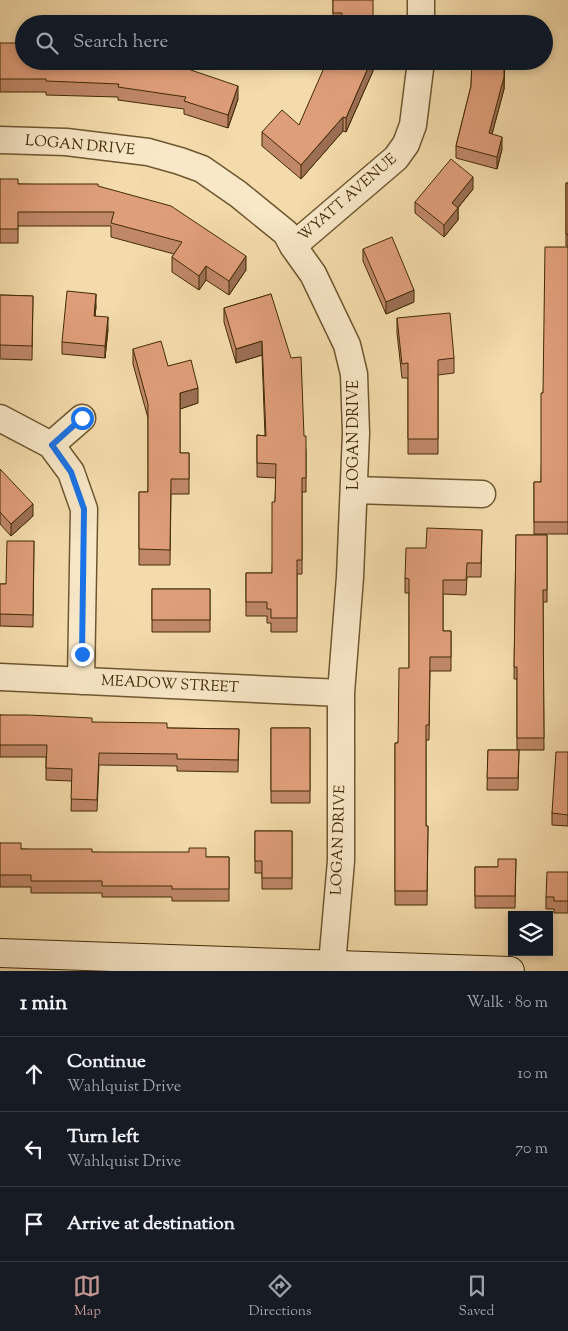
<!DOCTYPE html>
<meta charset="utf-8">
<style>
body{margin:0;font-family:"Sorts Mill Goudy",serif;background:#242831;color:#f1f3f6}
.controls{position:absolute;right:15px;bottom:15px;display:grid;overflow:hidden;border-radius:0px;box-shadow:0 2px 8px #0003}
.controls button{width:45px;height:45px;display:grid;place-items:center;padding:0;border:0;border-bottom:1px solid #363941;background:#171b24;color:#f1f3f6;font:25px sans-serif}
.stop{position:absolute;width:15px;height:15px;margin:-11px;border:4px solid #1a73e8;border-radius:50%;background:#fff}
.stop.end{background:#1a73e8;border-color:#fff;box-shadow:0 1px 5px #0008}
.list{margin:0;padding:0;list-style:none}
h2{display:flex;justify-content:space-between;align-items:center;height:65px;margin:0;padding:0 20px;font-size:21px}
h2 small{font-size:16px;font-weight:400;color:#9ea1a6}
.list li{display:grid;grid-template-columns:32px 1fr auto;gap:15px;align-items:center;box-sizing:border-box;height:75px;padding:0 20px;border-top:1px solid #363941}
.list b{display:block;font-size:19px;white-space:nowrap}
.list p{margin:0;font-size:16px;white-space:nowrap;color:#9ea1a6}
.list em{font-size:16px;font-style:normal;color:#9ea1a6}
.icon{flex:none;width:28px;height:28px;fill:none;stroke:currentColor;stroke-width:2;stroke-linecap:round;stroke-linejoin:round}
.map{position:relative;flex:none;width:568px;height:971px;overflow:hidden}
.search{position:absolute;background:#171b24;box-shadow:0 2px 8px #0003;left:15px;right:15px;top:15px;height:55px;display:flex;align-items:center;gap:12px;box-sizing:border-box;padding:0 18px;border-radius:28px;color:#9ea1a6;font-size:19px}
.sheet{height:290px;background:#171b24}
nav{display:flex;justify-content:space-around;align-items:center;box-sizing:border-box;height:70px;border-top:1px solid #363941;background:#171b24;font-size:14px;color:#9ea1a6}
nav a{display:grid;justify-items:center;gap:2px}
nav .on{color:#c59692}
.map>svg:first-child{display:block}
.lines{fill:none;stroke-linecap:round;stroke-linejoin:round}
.street-casing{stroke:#6e5730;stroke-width:29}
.secondary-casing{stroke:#422b07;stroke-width:30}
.street{stroke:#f8e8c8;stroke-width:26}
.secondary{stroke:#f8e8c8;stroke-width:28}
.wall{fill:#c08869;stroke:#422b07}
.shaded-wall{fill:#9c6f55;stroke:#422b07}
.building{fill:#df9e7a;stroke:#422b07}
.route{stroke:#1a73e8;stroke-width:6}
.labels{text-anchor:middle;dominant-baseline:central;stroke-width:4.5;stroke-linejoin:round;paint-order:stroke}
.street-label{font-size:15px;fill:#422b07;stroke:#f8e8c8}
</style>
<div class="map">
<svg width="568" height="971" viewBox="0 0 568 971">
<rect width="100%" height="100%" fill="#f4dbab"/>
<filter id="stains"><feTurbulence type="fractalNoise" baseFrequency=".004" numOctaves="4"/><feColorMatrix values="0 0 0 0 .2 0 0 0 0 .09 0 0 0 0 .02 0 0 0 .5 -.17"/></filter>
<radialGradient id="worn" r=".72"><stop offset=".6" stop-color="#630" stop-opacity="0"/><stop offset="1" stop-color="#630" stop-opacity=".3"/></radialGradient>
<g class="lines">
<defs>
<path id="street" d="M421 0V24
M0 140 66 142 148 152 180 161 202 169 238 194 286 233 293 246 313 274 347 345 354 374 356 433 350 577 341 693V861L332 964
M293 246 396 158 406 144 413 125 421 61
M0 418 51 445 71 472 84 509 81 681
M51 445 82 418
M354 490 482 494
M0 677 341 693"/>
<path id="secondary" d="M0 953 510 971"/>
</defs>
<use href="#street" class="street-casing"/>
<use href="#secondary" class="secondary-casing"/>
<use href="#street" class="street"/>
<use href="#secondary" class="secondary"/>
</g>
<path class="wall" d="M333 0 373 24H333Z
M0 43 24 61H183V68L238 99 228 128 184 114V109L118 100V97L46 95V92H0Z
M373 61V71L346 132 343 131 301 179 262 146V132L299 125Z
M472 61H505L504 89 492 134 502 149 497 169 456 158V146L471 86Z
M0 179 18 184 98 186 246 270 229 295 206 280 199 290 172 272V257L174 254 111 237V226H18V243H0Z
M566 183H568V246H566Z
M473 189 458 208V220L444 237 415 213V202Z
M568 247V534H534V482H541L543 393Z
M363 249 414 302 386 314 363 261Z
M271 294 306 450V492H302V574H297V632H271V623H267V616H246V573H272L276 478 257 477V435L265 436 262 355 236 363 224 322V308Z
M0 295 33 296 32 360 0 359Z
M96 306 95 316 108 329 105 358 62 354V342Z
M397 318 454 358V373L438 375V454H408V378H402L397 333Z
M133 349 168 366 198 403 180 409V453H189V494H171L170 565H139V492H148V418L133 364Z
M0 469 33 516 11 536 0 524Z
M482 530 481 577H467L466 595 443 594V631H451V671H430L429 740H426V826H428L427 905H395V743H398L409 668V593H405V578L426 548Z
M516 535H547V602H543L544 750H517V679H514Z
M34 541 33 627 0 626V584H6Z
M152 589H210V632H152Z
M0 715 167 728 239 729 238 772 177 771V766L99 765 97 811H71L72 781 46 780V757H0Z
M271 728H310V803H271Z
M488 750H519L518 790H487Z
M568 752V826L552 825V813Z
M255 831H292V889H262V873H255Z
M0 843 21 849 206 857H229V901H172V897H102V893H31V887H0Z
M516 859 515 908H475V867H498Z
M568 872V913H554V909H546V897Z"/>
<path class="shaded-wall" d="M371 61H373V71L346 132V118Z
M504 61V89L489 145V133Z
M238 86V99L228 128V115Z
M343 117V131L301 179V165Z
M502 137V149L497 169V157Z
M473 177V189L452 215V203Z
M458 208V220L444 237V225Z
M246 256V270L229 295V281Z
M206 266V280L199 290V276Z
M414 290V302L386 314V302Z
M96 294V306L94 328V316Z
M108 317V329L105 358V346Z
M262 341V355L236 363V349Z
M198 388V403L180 409V393Z
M33 504V516L11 536V524Z"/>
<path class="building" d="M333 0H373V24H342V13H333Z
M474 21 506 22V24H473Z
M0 43H24V61H183L182 67 238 86 228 115 184 101 186 97 118 87 119 84 46 81V79H0Z
M327 61H371L346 118 343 117 301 165 262 132 282 110 299 125Z
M472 61H504V77L489 133 502 137 497 157 456 146 471 86Z
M451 159 473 177 452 203 458 208 444 225 415 202Z
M0 179H18V184H98V186L171 206 246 256 229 281 206 266 199 276 172 257 182 242 111 223 114 212H18V229H0Z
M566 183H568V234H566Z
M392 237 414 290 386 302 363 249Z
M545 247H568V522H534V482H541V393H543Z
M67 291 96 294 94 316 108 317 105 346 62 342Z
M271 294 291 358 301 357 304 436H306V478H302V560H297V618H271V609H267V602H246V573H272V502H275L276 464 257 463V435L266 436 262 341 236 349 224 308Z
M0 295 33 296 32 346 0 345Z
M450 313 454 358 438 360V439H408V363L402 364 397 318Z
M161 341 168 366 191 360 198 388 180 393V453H189V479H171L170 550 139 549V492H148V404L133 349Z
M0 469 33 504 11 524 0 512Z
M427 528 482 530 481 563H467L466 580H443V631H451V657H430L429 725H426V826H428L427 891H395V743H398L399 668H409V579L405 578 406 548H426Z
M516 535H547V590H543L544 738H517V667H514Z
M7 541H34L33 615 0 614V584H6Z
M152 589H210V620H152Z
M0 715H28L92 718V722L167 723V728L239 729 238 760 177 759V754L99 753 97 800 71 799 72 769 46 768 47 745H0Z
M271 728H310V791H271Z
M488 750H519L518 778H487Z
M556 752H568V815L552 813Z
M255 831H292V878H262V861H255Z
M0 843H21V849H92V852H189V848H206V857H229V889H172V886H102V881H31V875H0Z
M498 859H516L515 896H475V867H498Z
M547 872H568V901H554V897H546Z"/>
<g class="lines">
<path class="route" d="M82 418 52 445 71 472 84 509 82 654"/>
</g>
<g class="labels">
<g class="street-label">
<text transform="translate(80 146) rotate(5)">LOGAN DRIVE</text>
<text transform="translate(348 198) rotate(-41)">WYATT AVENUE</text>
<text transform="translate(354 435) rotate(-90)">LOGAN DRIVE</text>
<text transform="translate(170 685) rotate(3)">MEADOW STREET</text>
<text transform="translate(339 840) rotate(-88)">LOGAN DRIVE</text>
</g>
</g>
<rect width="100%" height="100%" filter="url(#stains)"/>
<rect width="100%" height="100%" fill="url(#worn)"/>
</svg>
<div class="controls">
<button><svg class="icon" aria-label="layers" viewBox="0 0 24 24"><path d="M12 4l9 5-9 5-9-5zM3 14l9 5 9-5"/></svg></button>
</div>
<div class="stop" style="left:82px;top:418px"></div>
<div class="stop end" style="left:82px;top:654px"></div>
<div class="search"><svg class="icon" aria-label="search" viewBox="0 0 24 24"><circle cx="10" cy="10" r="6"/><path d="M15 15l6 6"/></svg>Search here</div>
</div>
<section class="sheet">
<h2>1 min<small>Walk · 80 m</small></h2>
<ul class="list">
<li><svg class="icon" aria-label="ahead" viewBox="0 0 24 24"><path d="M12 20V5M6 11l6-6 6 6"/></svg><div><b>Continue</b><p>Wahlquist Drive</p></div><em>10 m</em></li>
<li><svg class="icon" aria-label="left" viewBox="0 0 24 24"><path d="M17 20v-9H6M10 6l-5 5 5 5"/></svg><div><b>Turn left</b><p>Wahlquist Drive</p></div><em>70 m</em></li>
<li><svg class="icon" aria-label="arrive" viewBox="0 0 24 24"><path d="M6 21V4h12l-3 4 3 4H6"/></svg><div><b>Arrive at destination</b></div></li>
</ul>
</section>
<nav>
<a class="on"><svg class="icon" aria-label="map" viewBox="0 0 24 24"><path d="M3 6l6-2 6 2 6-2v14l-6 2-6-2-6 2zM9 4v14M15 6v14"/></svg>Map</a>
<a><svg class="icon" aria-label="directions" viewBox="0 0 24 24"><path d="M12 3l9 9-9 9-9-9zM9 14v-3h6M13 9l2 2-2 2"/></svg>Directions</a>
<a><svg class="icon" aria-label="saved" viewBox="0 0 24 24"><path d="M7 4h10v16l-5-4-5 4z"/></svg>Saved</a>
</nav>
